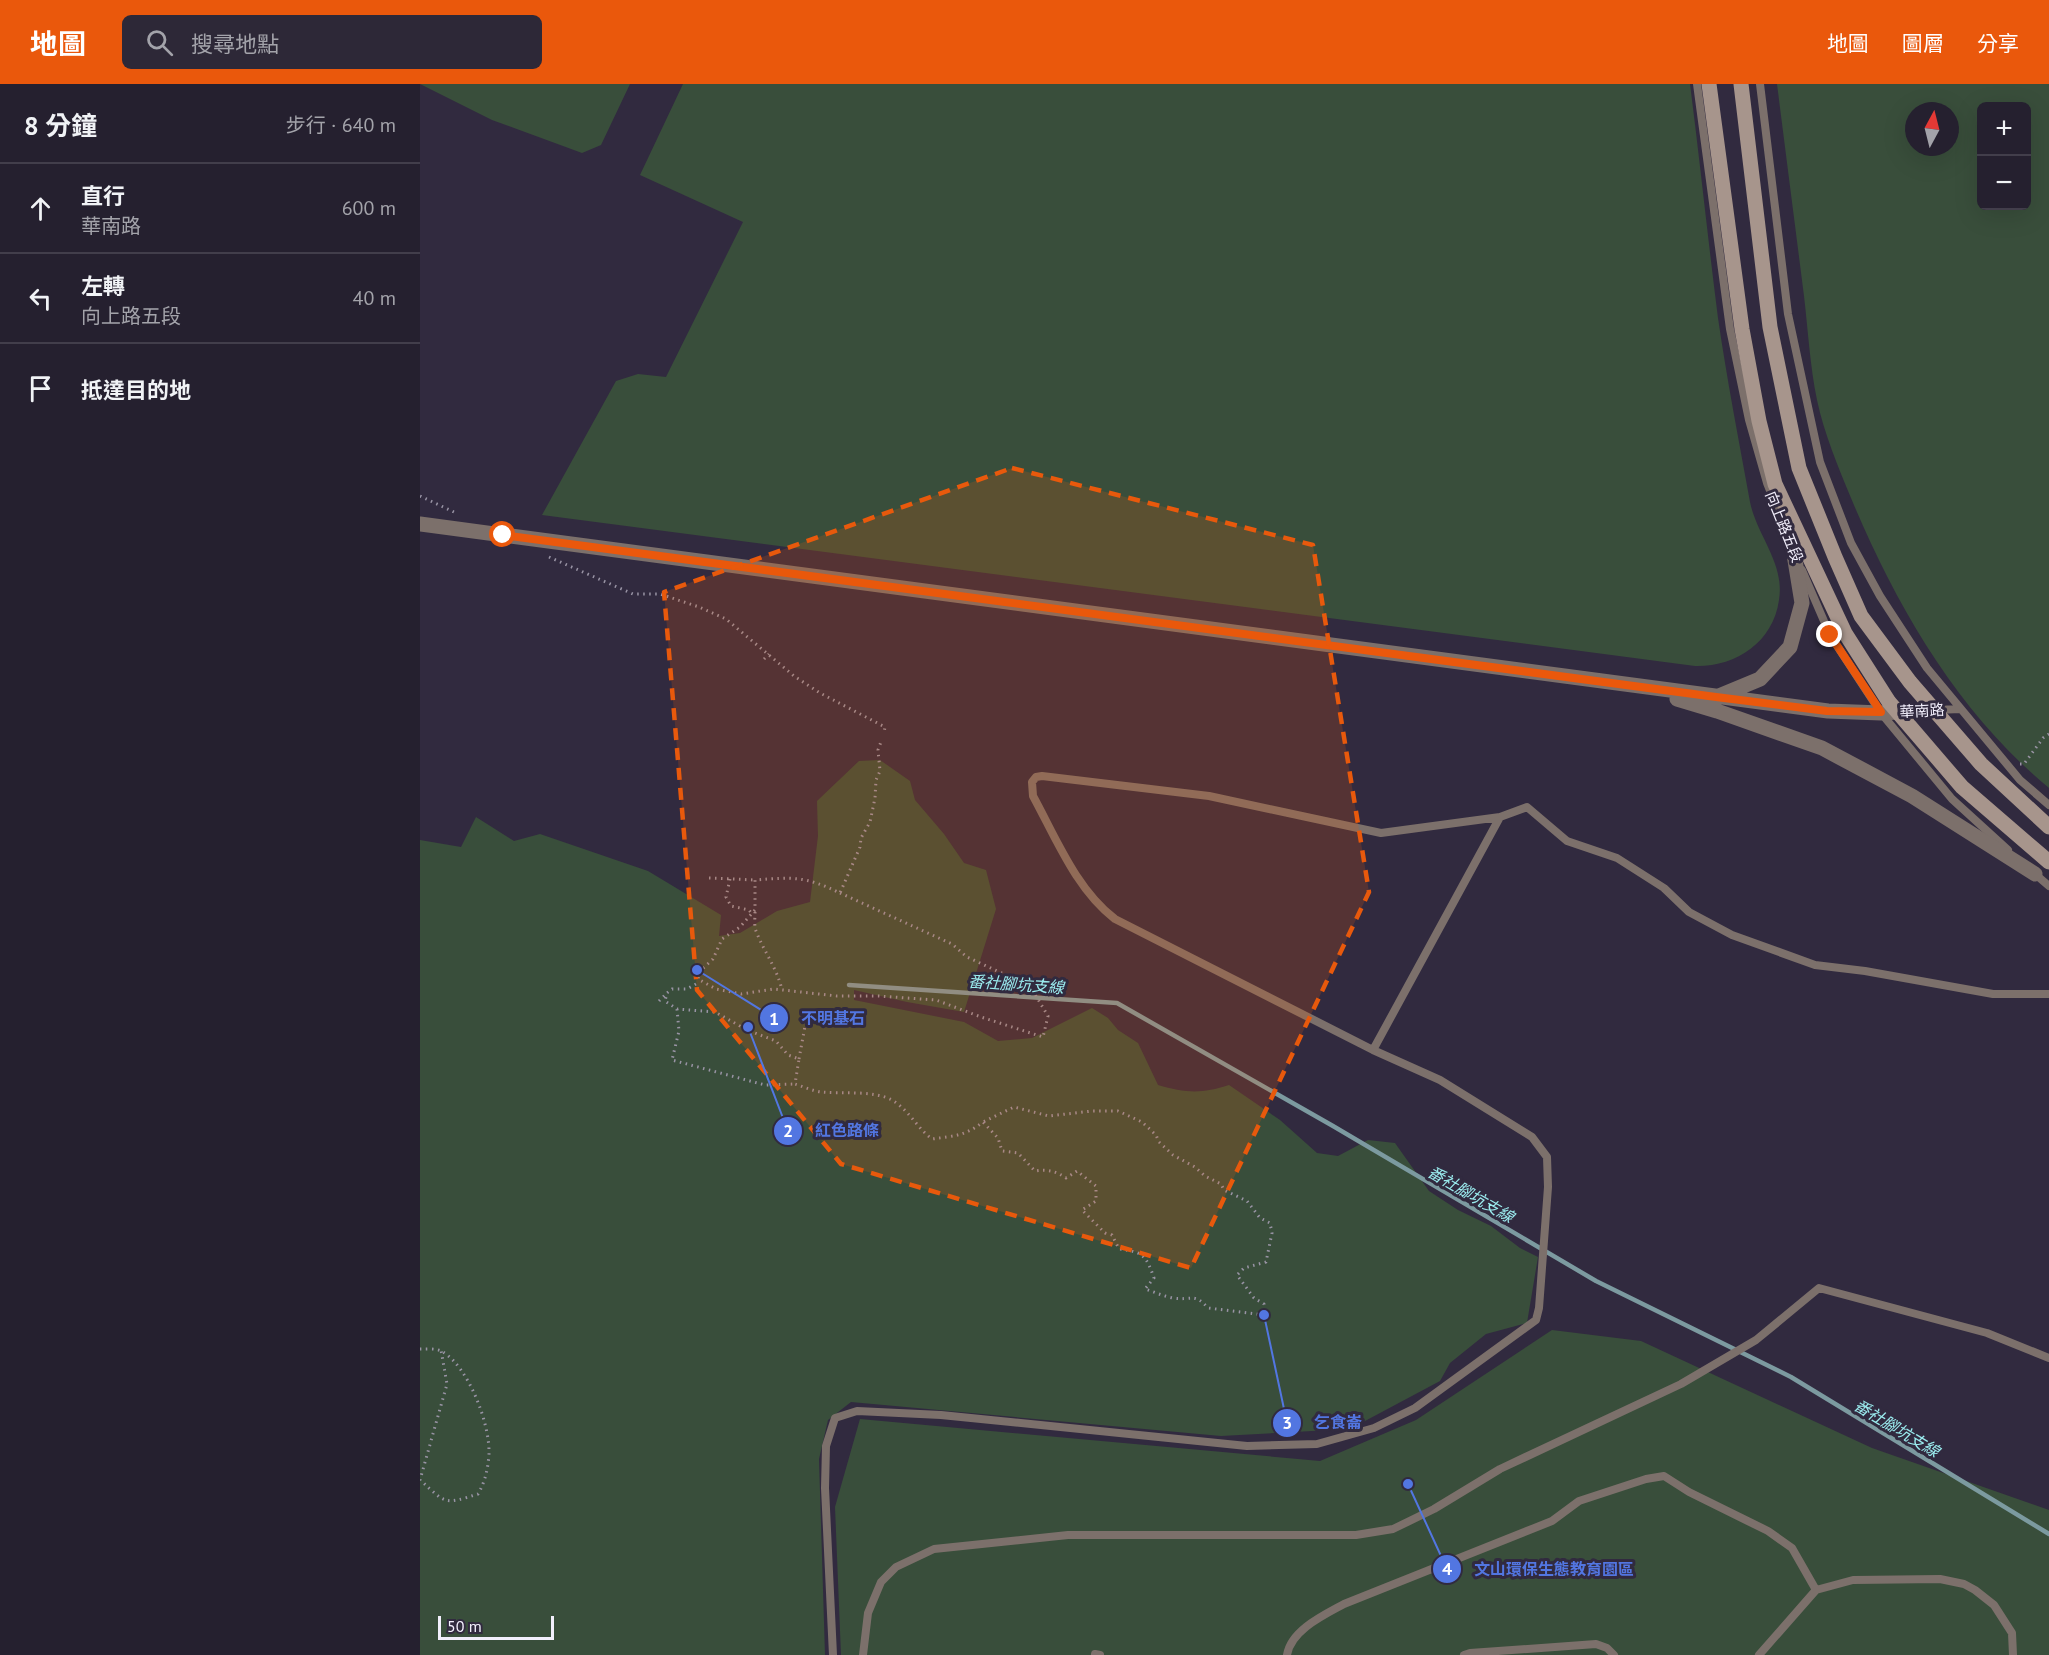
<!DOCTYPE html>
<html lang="zh-TW">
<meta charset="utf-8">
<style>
:root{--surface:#25202f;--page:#2d2837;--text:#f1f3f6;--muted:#a3a3aa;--line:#423e4b;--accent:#ea580c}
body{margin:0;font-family:"PT Sans","Noto Sans TC",sans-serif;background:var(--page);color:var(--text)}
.controls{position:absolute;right:18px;top:18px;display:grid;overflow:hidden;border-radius:9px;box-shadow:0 6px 24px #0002}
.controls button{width:54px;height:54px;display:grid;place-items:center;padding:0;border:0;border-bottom:2px solid var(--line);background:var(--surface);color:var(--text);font:30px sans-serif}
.compass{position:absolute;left:1485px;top:18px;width:54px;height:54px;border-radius:50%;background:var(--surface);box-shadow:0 6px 24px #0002;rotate:7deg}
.scale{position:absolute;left:18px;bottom:15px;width:116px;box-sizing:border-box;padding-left:6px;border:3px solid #f2effc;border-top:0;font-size:16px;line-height:21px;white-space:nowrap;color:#f2effc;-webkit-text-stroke:4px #312a3f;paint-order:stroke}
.stop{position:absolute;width:18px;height:18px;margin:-14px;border:4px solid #ea580c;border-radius:50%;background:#fff}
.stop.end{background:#ea580c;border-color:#fff;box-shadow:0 2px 6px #0008}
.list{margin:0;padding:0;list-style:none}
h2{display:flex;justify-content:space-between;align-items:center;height:78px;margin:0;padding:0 24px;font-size:26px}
h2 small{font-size:20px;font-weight:400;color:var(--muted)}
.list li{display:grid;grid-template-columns:39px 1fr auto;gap:18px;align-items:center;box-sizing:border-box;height:90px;padding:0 24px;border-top:2px solid var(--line)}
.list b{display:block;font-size:22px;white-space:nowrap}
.list p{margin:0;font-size:20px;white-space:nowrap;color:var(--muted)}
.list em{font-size:20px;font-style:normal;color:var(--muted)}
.icon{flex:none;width:33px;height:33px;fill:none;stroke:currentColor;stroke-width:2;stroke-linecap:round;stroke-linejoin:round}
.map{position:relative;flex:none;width:1629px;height:1571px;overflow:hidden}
header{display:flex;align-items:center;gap:36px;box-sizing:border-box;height:84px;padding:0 30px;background:var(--accent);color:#fff}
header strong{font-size:28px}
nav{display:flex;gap:33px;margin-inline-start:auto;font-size:21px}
.search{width:420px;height:54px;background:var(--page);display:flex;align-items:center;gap:15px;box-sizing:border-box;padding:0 21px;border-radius:9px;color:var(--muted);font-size:22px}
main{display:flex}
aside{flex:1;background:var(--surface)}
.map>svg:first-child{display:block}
.green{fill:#394e3b;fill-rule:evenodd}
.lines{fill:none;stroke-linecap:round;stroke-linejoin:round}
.stream{stroke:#7c9aa0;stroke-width:4.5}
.path{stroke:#9994a5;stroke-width:3;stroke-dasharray:1.5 4.5;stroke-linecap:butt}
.service{stroke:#7c706b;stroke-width:8}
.tertiary{stroke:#7c706b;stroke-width:15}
.secondary{stroke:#a7958c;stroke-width:15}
.route{stroke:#ea580c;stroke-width:8}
.marked{fill:#e8590c;fill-opacity:0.2;stroke:#e8590c;stroke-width:4.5;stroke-dasharray:12 8;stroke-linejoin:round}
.labels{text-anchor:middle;stroke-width:6;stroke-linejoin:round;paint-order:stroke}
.street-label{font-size:15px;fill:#f2effc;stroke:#312a3f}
.water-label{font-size:16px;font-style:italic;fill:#9becef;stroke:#312a3f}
.leader{fill:none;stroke:#5276e1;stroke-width:2}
.callout-dot{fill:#5276e1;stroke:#312a3f;stroke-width:2}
.mark-label{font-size:18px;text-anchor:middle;font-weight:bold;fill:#fff}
.callout-label{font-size:16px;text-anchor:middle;font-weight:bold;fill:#5276e1;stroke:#312a3f;stroke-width:6;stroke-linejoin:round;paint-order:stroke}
</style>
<header>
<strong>地圖</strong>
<div class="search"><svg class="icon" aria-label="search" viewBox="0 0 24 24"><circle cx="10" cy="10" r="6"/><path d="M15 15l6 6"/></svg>搜尋地點</div>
<nav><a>地圖</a><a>圖層</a><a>分享</a></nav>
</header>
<main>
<aside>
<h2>8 分鐘<small>步行 · 640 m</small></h2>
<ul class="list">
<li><svg class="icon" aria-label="ahead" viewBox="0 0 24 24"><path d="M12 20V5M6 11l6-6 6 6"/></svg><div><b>直行</b><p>華南路</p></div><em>600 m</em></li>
<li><svg class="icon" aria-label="left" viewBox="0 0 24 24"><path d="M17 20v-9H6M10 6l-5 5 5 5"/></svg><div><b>左轉</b><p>向上路五段</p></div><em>40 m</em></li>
<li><svg class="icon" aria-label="arrive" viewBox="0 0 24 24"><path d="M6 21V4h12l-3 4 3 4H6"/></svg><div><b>抵達目的地</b></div></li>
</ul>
</aside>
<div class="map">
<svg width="1629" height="1571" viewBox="0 0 1629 1571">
<rect width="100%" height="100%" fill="#312a3f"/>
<path class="green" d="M0 0H210L181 61 162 69 72 36Z
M263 0H1270C1280 78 1288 156 1298 234 1307 296 1319 357 1330 418 1337 452 1365 479 1359 516 1353 559 1315 583 1275 582L122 431 196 297 218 290 246 293 323 138 220 91Z
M1357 0H1629V704C1538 629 1476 522 1431 414 1418 383 1404 349 1397 316 1390 282 1388 246 1384 212 1375 141 1366 71 1357 0ZM1562 22H1606V122H1562ZM1494 27H1530V63H1494Z
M460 676 490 697 495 716 524 750 544 779 566 786 576 825 544 928 487 918 434 906V916L544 938 578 957 612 954 672 924 688 934 698 946 718 959 738 1001C765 1009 782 1010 809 1001L860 1036 897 1069 918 1072 948 1056 975 1059 1009 1107 1038 1126 1071 1142 1100 1164 1118 1173 1107 1239 1066 1250 1030 1279 1020 1297 930 1345 801 1352 431 1318 408 1336 399 1375 405 1571H0V756L41 763 56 733 94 757 120 750 228 787 301 831 299 852 320 849 357 827 390 818 398 752 397 717 439 677Z
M1132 1246 1221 1257 1452 1364 1629 1426V1571H421L415 1423 440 1335 900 1377 996 1336Z"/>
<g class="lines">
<path class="stream" d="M429 901 697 919 913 1042 1176 1197 1371 1293 1629 1450"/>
<path class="path" d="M0 412 36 429
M129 473 213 510H240L279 523 306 535 374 592 400 609 465 643 464 649
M344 575 349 570
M1600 680H1604L1623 654 1629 650
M289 794 335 796
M310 795 306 813 311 822 329 826 332 830
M420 809 532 860 547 873 588 892 613 907 628 932 623 953 561 933 516 916 458 912H417L354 905 321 910 296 905 278 895 279 888 293 875 302 855 320 843 335 826V796C373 793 385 792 420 809L440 763 441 754 450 738 455 714 456 696 460 687 458 666 462 655
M335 828C335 834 334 842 336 847 344 868 357 884 362 906
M276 900 267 905H252L247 909 245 917 257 925 295 928 327 946 356 957 368 971 379 975 375 1000C384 1003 393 1007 402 1008 423 1010 453 1006 472 1016 489 1026 497 1044 512 1055 534 1052 545 1052 563 1038L578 1054 582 1067 598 1069 615 1087C627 1085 636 1087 646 1094L657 1087 676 1102V1117L662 1126 685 1149 692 1151 699 1165C723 1168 726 1171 734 1194L725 1205C734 1208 743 1212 753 1214 771 1217 774 1208 788 1224L844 1231V1220L834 1214 817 1191 824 1184 846 1178 852 1149 850 1139 840 1134 827 1117 804 1106 801 1100 785 1092 775 1083 753 1071 739 1058 736 1051 722 1038 698 1027H672L629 1032 594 1023 563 1038
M239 917 246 910
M257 925 259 947 252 976 345 1001 375 1000
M379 975 387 931
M0 1265C7 1265 17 1264 23 1268 49 1284 70 1340 69 1370 68 1385 65 1398 58 1410 23 1421 27 1420 0 1396L27 1300 21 1266"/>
<path class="service" d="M1277 0 1310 245 1329 336 1347 399 1374 467
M1340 0 1368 230 1400 378 1431 459 1460 512 1507 584 1600 696 1629 721
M1382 486 1410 551 1461 629 1532 715 1588 766
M1516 626 1540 625
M1615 790 1629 802
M953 966 695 835C656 805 636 754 613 712L612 698 616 693 622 692 789 712 961 749 1080 733
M675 1570 680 1571
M413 1571 405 1404 406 1362 415 1334 437 1327 521 1331 827 1362 897 1360 954 1344 995 1324 1116 1236 1119 1224 1128 1103 1127 1073 1112 1053 1020 996 953 966 1080 733 1107 723 1147 757 1197 774 1244 804 1269 828 1312 851 1395 881 1445 887 1573 910H1629
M443 1571 448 1529 461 1498 476 1483 514 1465 648 1451H936L973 1445 1014 1425 1080 1385 1261 1300 1336 1256 1399 1204 1567 1249 1629 1274
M867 1571C871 1546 904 1531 924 1520L1132 1437 1159 1417 1226 1395 1244 1392 1269 1408 1348 1447 1372 1464 1396 1506
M1044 1571 1050 1569 1176 1560 1187 1564 1194 1571
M1339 1571 1396 1506 1433 1496 1520 1495 1544 1500 1555 1506 1574 1521 1592 1549 1593 1571"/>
<path class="tertiary" d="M0 440 1408 627 1461 629 1514 626
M1299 612 1340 595 1370 563 1382 519 1373 464
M1257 615 1297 627 1402 664 1492 712 1615 790"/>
<path class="secondary" d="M1289 0 1322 245 1339 337 1355 400 1425 549 1469 618 1542 703 1629 778
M1321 0 1350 243 1379 384 1415 473 1441 532 1490 598 1561 680 1629 743"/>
</g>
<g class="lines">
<path class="route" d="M83 451 1296 613 1407 627 1461 628 1410 551"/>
</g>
<path class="marked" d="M592 384 893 461 949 808 771 1184 421 1080 277 906 244 508Z"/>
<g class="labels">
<g class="street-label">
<text transform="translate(1364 443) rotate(68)" y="5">向上路五段</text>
<text transform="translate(1502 627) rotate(-3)" y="5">華南路</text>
</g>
<g class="water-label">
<text transform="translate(596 900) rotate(4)" y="6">番社腳坑支線</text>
<text transform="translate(1051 1110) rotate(30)" y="6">番社腳坑支線</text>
<text transform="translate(1477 1344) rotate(31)" y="6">番社腳坑支線</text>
</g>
</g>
<path class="leader" d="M277 886L354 934M328 943L368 1047M844 1231L867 1339M988 1400L1027 1485"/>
<g class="callout-dot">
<circle cx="277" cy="886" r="6"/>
<circle cx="328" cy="943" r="6"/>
<circle cx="844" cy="1231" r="6"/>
<circle cx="988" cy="1400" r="6"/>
<circle cx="354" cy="934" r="15"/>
<circle cx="368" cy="1047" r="15"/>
<circle cx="867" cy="1339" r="15"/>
<circle cx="1027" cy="1485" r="15"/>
</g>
<g class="mark-label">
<text x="354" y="941">1</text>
<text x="368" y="1053">2</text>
<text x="867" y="1345">3</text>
<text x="1027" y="1491">4</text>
</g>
<g class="callout-label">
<text x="413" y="940">不明基石</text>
<text x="427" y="1052">紅色路條</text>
<text x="918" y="1344">乞食崙</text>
<text x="1134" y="1491">文山環保生態教育園區</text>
</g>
</svg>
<div class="controls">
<button>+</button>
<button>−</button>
</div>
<svg class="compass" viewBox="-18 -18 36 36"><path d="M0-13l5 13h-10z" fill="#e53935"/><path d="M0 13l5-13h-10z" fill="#a3a3aa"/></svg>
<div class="scale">50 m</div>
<div class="stop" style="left:83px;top:451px"></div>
<div class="stop end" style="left:1410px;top:551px"></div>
</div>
</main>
